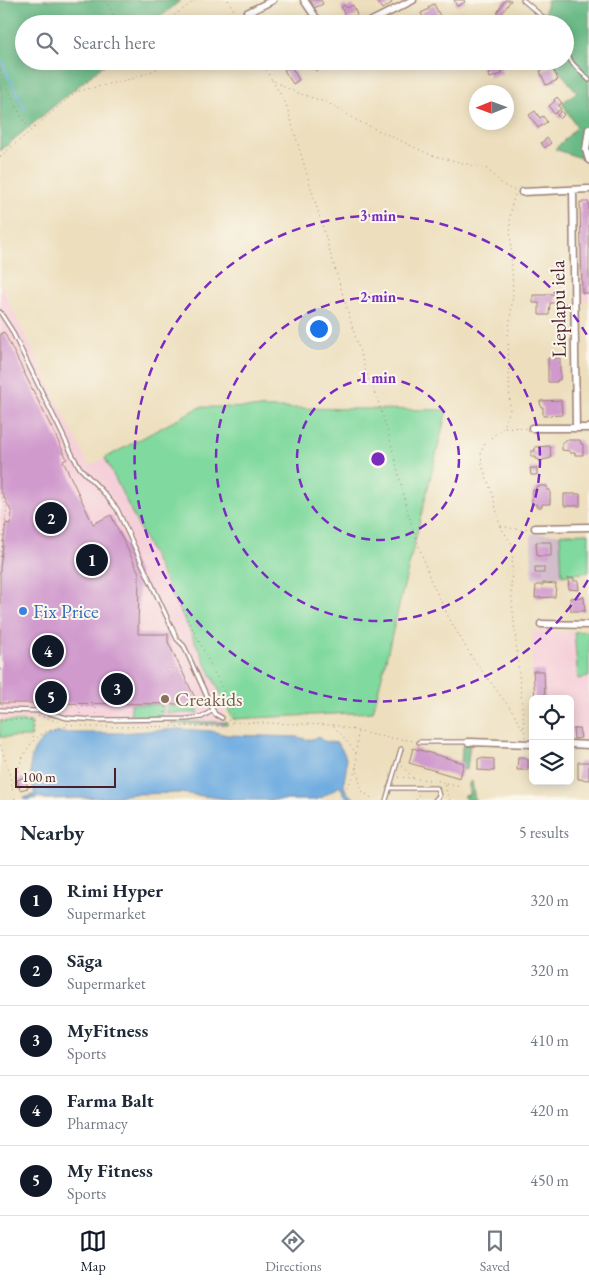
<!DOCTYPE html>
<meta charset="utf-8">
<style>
:root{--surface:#fff;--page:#f6f6f7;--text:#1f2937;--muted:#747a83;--line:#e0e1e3;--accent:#111827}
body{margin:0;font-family:"EB Garamond",serif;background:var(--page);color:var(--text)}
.controls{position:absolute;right:15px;bottom:15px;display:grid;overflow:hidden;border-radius:8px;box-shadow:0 2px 12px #0003}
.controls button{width:45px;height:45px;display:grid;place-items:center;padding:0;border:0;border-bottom:1px solid var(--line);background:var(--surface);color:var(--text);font:25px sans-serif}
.compass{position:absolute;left:469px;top:85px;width:45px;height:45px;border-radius:50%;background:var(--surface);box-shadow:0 2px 12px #0003;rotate:269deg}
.scale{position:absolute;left:15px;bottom:12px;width:101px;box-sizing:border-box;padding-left:5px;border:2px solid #4a1f2b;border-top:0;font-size:14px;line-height:18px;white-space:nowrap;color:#4a1f2b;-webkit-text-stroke:4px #fbf7ec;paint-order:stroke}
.you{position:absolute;left:318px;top:328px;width:18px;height:18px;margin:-12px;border:4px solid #fff;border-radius:50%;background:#1a73e8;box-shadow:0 0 0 8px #1a73e833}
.badge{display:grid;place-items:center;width:32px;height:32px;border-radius:50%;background:var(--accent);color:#fff;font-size:16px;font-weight:700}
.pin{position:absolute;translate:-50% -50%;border:2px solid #fff;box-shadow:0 1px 5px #0006}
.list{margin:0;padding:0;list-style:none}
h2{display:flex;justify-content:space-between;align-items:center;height:65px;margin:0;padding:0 20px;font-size:21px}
h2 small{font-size:16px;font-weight:400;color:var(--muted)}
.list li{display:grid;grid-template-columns:32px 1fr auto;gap:15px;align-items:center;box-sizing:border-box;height:70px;padding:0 20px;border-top:1px solid var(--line)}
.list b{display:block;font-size:19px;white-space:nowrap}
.list p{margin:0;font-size:16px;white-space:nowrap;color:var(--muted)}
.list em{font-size:16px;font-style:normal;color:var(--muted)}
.icon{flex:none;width:28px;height:28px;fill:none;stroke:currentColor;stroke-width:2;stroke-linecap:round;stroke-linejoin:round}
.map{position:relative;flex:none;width:589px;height:800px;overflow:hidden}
.search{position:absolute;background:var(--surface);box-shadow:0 2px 12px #0003;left:15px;right:15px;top:15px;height:55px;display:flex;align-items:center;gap:12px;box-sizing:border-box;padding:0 18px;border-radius:28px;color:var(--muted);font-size:19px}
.sheet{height:415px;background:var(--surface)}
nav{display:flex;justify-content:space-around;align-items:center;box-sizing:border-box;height:70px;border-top:1px solid var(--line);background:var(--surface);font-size:14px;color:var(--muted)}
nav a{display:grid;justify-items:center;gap:2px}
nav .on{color:var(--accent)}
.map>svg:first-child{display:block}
.built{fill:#f5cfd9}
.industrial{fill:#d1bdcb}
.green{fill:#80d99e;stroke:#657c64}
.forest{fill:#68b985;stroke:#596c58}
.water{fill:#6eace0;stroke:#5c6686}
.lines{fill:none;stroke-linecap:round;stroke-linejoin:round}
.stream{stroke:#6eace0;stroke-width:2}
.building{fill:#d09acd}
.service-casing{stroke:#9c7f74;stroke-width:5.5}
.minor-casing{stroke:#9c7f74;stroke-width:9}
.path{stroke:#9c7f74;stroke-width:1;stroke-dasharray:1 4;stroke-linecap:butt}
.service{stroke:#fff;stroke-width:3}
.minor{stroke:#fff;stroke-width:6}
.ring{fill:none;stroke:#7b2cbf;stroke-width:2.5;stroke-dasharray:9 6}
.shop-dot{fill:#3f7fe0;stroke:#fbf7ec;stroke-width:2}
.education-dot{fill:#8d6e63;stroke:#fbf7ec;stroke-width:2}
.labels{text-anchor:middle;stroke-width:4;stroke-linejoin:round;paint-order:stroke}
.street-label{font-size:20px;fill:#4a1f2b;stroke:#fbf7ec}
.shop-label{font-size:20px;fill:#366cbe;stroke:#fbf7ec;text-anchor:start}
.education-label{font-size:20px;fill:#785e54;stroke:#fbf7ec;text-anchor:start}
.centre{fill:#7b2cbf;stroke:#fbf7ec;stroke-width:2.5}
.ring-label{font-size:15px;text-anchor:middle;font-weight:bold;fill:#7b2cbf;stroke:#fbf7ec;stroke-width:4;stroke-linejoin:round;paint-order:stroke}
</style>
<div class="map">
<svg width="589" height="800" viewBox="0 0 589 800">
<rect width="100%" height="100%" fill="#fbf7ec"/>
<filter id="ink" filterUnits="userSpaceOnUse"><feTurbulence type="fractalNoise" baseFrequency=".02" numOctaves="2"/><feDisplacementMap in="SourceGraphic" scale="10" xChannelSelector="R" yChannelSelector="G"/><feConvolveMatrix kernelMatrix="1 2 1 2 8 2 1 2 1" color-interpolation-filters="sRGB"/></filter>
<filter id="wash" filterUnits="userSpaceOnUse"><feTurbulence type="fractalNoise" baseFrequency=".0096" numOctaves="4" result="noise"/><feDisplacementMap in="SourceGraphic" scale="20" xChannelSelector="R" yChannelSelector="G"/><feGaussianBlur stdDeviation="1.12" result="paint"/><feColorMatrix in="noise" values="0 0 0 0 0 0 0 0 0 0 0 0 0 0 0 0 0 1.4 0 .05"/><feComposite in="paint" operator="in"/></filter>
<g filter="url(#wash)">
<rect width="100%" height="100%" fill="#eddfbe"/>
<path class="built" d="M579 197H589V301H583Z
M0 283 89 466 105 458 224 701 225 727 156 722 0 719Z
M532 631 574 632 578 678 589 677V740L570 739V699H533L532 736Z"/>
<path class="industrial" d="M531 534H560L562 576 532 578Z"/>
<path class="green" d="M200 407 447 410 373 712 233 719 105 458Z
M589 533V572L562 576 560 534Z
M589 631V677L578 679 574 632Z
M31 703H54V708L53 710 32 707Z
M131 704 163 705V713L158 718H131Z
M167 706H198V713H167Z
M0 721 31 722V737H0Z
M171 722H227V724H171Z"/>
<path class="forest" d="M0 0H181L152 24H24V61H108L0 151Z
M547 0H589V163L580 158 555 149 577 127 562 103 577 92 551 61H565V24H543Z
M467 744H470L467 769 463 770 461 765 462 747Z
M472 781 475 800H466L463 796 469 795V783Z"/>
<path class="water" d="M178 729 211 731 227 735 297 737 309 740 318 737 323 741 337 743C341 748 346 754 346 761 348 779 335 787 357 800H349L344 794 340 786 321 798 313 800H236L179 793 131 794 114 797 46 799 40 797 25 800 24 798 35 794C27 770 27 742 56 733H120Z"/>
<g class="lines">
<path class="stream" d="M0 58 25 109"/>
</g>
<g id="blocks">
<path class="building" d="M310 0H321L323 4 314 8Z
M376 0H390L392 3 382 9Z
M454 0H464L465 2 457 6Z
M505 0H511L501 15 497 13Z
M434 4 440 16 426 24 421 13 429 9 428 7Z
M345 5 347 8 353 5 357 15 347 20 341 7Z
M311 61H323L325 66 316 71Z
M499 61 502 74 490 78 487 69 482 70 481 65Z
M291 66 299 80 293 84 284 70Z
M552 66 558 80 546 85 540 71Z
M557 97 562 103 558 106 561 109 554 114 549 106 555 101 554 100Z
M535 111 540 118 543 116 547 122 538 128 529 115Z
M561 111 564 115 560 119 557 115Z
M547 138 551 143 545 148 541 143Z
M580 202H589V293H582Z
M546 294H556V303H550L549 315H539V303H533V295H546Z
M4 332 67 459 63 461 93 524 111 515 139 573 138 634H168V642L198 704 0 703V568L6 523 10 524 12 513 0 489V334Z
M548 358H560V380H557V382H548Z
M561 400 562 415 543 416V407H541L540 401Z
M565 440H580L581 444H583V455H575V453H570V451L562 450V442H565Z
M550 446 551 458 539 461V459H536V457H531V451H535V447Z
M530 468H537V475H531Z
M536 486H547V490H550V504H542V507H536V504H532V493H533V490H536Z
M564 494H580V506H564Z
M536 542H551V556H537Z
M535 567H544V573H535Z
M568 578H574V581H578L579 590 569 589Z
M543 583 556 584 555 597 535 598 536 585H543Z
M584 597 585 611H571L570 598Z
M533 671H544L545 699H535Z
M579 728 581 738 574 739 573 729Z
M413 748 464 763 460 778 409 763Z
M518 757H525V759H528V770H517Z
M480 758 494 759V771L478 770V759Z
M578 762H589V780L578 779Z
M25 777 28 788 20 790 17 780Z"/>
</g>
</g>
<g filter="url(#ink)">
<use href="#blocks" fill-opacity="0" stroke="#9c7f74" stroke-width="1"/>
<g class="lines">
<g class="service-casing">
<path id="service" d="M523 0 551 24
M565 52 573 64 589 80
M0 312 11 329 74 458 80 468 103 492 117 509 177 639 184 646 213 710 202 717 187 719 96 720 67 718 42 711 0 710
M213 710 215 714 222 718
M419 742H468
M389 788H437L439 796 435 800
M386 800 401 749"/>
</g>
<g class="minor-casing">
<path id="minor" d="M304 0 320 24
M247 13 273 0
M366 24 413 0
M589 129 586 150 589 160
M573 190 576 428
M522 192 589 189
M532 428H589
M535 528 589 527
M541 624 589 625
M468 742 533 744
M570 744 589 745"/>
</g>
<path class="path" d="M106 0 117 24
M228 0 239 19 242 16
M162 24 196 0
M235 24 238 20
M261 61 272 80 295 92 328 103 356 120 431 155 487 169 503 185 515 191
M0 70 21 117 30 130
M272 80 286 104 365 369 379 404 391 443 408 513 430 579 450 620 473 659 513 712 523 730
M79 91 135 78 176 61
M0 157 112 61
M515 195 512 204 510 220 513 295 508 336 510 409 504 427 486 442 481 452 482 465 493 496 500 526 513 546 511 590 525 737
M505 427 526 428
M0 493 7 507 0 560
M0 519 11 521
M501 526 521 530 529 528
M80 703V714
M57 706H96
M56 709 58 703
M165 713V703
M96 714V703
M38 716 61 722
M0 720H34L33 741
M228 720 233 722 334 725 378 736 414 741
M67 724 90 727 227 726 233 722 232 708 177 597
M334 726C339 733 353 747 356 754 360 771 347 788 337 800
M0 745 8 768 15 800
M356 753 358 732
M402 766 413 778
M356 767 362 791 374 800
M398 777 440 781 446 784V791L450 800
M447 784 461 787
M12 786C18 768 25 744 42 734 50 729 61 729 69 725
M29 787H34
M416 800 419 794"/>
<use href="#service" class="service"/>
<use href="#minor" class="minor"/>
</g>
</g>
<g class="ring">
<circle cx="378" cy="459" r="81"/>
<circle cx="378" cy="459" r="162"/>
<path d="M588 580A243 243 0 1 1 588 337"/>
</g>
<circle class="shop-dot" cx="23" cy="611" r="5"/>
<circle class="education-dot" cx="165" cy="699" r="5"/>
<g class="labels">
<g class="street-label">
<text transform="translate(558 309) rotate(-91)" y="7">Lieplapu iela</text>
</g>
<g class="shop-label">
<text x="33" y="618">Fix Price</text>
</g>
<g class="education-label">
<text x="175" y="706">Creakids</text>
</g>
</g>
<circle cx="378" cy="459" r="8" class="centre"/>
<g class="ring-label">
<text x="378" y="221">3 min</text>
<text x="378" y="302">2 min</text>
<text x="378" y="383">1 min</text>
</g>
</svg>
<div class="controls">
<button><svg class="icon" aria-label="locate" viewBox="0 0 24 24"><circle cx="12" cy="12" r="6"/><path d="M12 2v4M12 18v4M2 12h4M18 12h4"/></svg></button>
<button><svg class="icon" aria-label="layers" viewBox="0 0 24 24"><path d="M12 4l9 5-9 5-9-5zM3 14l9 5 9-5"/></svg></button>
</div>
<svg class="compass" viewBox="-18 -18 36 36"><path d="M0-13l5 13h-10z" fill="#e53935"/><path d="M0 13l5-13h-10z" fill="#747a83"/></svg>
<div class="scale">100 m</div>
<div class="you"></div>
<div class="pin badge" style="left:92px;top:560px">1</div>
<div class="pin badge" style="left:51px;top:518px">2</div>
<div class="pin badge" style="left:117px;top:689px">3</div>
<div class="pin badge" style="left:48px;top:651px">4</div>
<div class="pin badge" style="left:51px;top:697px">5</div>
<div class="search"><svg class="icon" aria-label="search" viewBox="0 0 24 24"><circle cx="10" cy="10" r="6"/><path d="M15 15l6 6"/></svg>Search here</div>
</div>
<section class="sheet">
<h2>Nearby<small>5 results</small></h2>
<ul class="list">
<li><span class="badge">1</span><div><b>Rimi Hyper</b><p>Supermarket</p></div><em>320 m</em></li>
<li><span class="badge">2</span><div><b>Sāga</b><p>Supermarket</p></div><em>320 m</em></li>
<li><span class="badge">3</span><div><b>MyFitness</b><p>Sports</p></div><em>410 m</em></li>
<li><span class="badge">4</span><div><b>Farma Balt</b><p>Pharmacy</p></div><em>420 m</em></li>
<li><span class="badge">5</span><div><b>My Fitness</b><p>Sports</p></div><em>450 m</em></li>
</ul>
</section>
<nav>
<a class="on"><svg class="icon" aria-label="map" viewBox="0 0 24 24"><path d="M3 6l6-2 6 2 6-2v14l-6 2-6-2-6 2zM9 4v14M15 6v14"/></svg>Map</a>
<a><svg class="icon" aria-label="directions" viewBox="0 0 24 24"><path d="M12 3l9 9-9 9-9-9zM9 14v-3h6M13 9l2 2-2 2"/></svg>Directions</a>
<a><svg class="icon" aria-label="saved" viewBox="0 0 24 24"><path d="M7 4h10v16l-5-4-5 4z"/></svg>Saved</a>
</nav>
